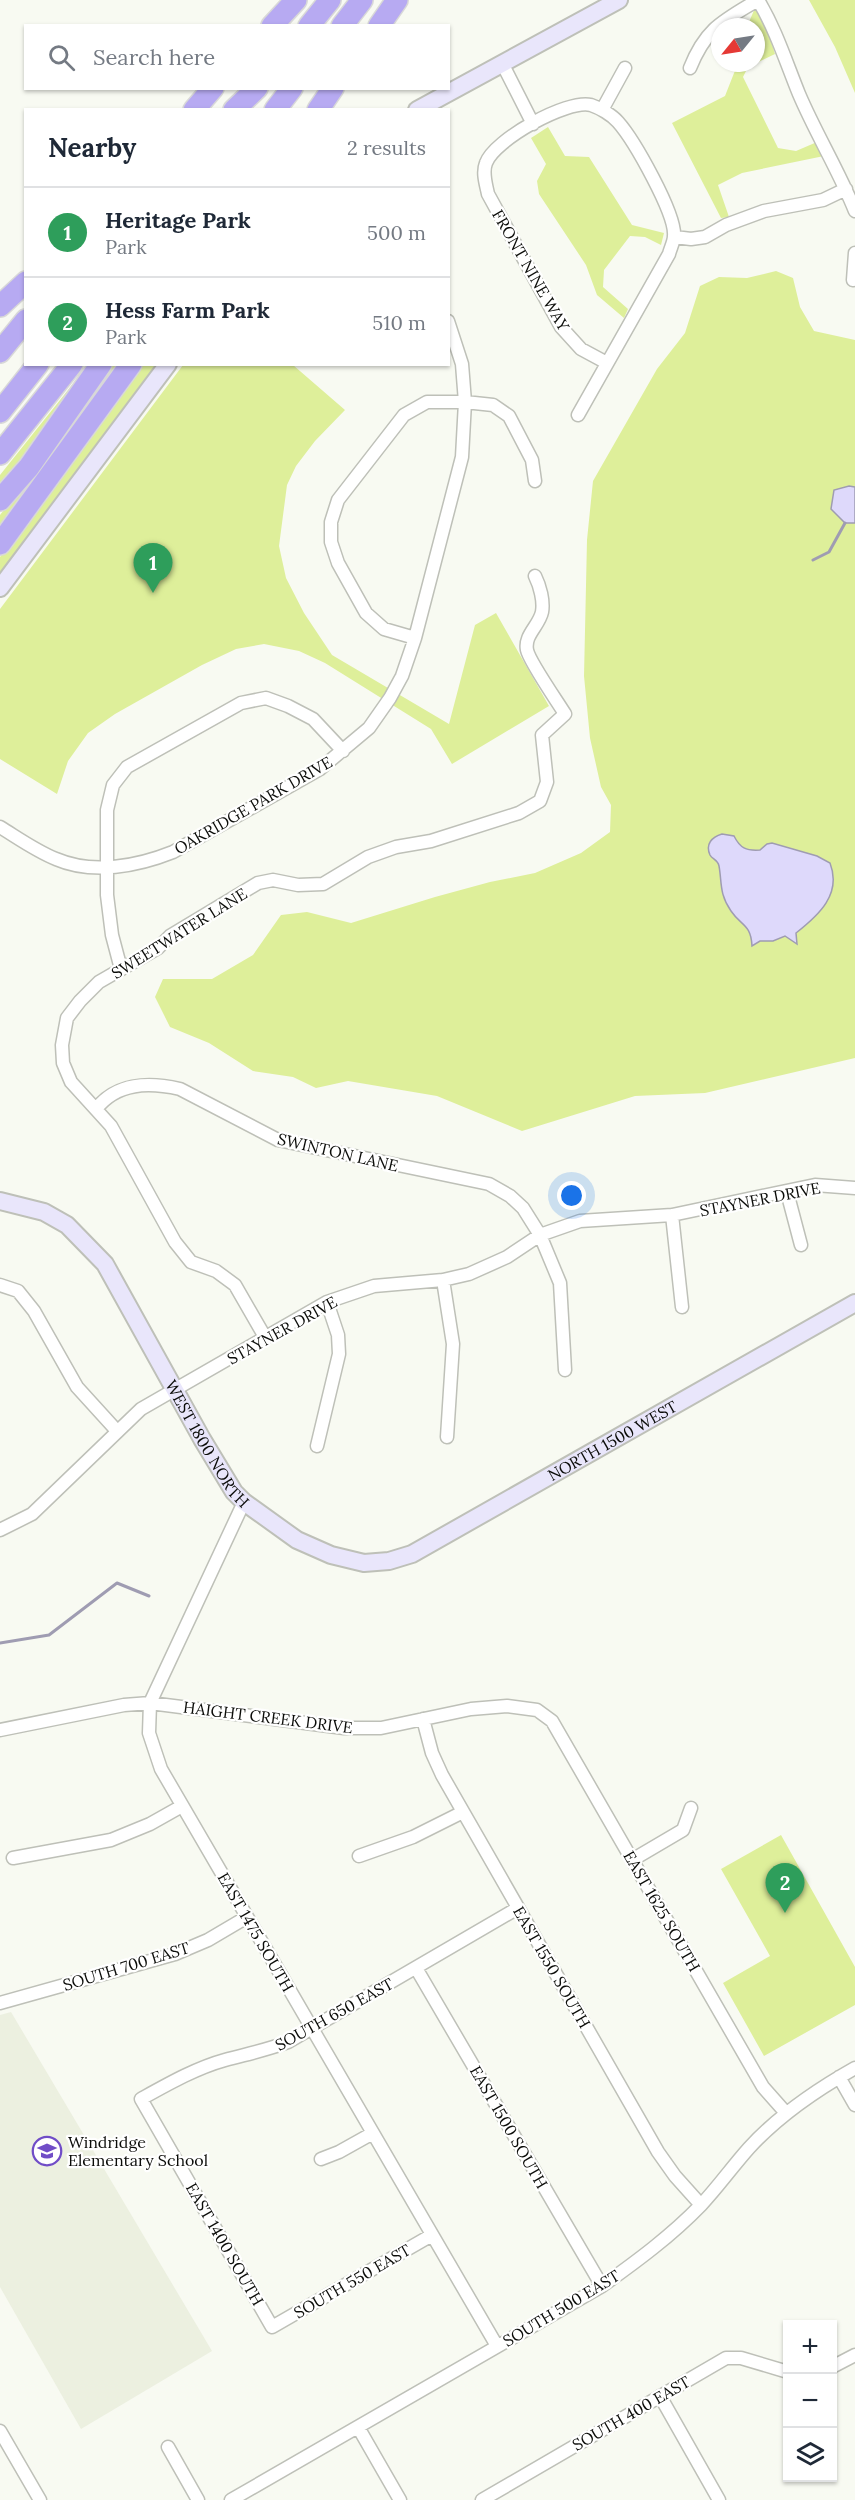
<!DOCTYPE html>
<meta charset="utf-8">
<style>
:root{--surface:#fff;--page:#f6f6f7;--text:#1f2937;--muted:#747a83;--line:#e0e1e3;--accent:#704dc7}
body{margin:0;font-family:Lora,serif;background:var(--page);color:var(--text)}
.controls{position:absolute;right:18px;bottom:18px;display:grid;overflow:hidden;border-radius:0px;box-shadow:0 2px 4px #0004}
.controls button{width:54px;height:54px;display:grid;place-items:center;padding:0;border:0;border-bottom:2px solid var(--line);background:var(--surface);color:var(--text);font:30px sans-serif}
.compass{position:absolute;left:711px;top:18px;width:54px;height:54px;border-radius:50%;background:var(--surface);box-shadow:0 2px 4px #0004;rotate:240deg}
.you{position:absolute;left:572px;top:1196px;width:21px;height:21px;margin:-15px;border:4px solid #fff;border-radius:50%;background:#1a73e8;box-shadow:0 0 0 9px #1a73e833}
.badge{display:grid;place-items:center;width:39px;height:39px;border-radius:50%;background:var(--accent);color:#fff;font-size:20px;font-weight:700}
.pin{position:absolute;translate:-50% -50px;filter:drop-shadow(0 2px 3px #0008)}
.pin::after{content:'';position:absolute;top:32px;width:21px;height:18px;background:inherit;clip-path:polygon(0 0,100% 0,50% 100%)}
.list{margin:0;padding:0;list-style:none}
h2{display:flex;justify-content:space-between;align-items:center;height:78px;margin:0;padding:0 24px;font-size:26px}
h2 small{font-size:20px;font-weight:400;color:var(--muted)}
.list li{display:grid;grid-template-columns:39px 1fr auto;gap:18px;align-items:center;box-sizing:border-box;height:90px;padding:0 24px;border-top:2px solid var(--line)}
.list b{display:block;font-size:22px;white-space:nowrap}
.list p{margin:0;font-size:20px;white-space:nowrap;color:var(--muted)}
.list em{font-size:20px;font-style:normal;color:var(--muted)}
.icon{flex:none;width:33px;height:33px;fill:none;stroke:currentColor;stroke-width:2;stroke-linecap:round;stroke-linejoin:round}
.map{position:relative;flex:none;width:855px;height:2500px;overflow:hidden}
.search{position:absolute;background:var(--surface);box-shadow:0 2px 4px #0004;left:24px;top:24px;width:426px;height:66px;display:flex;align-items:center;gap:15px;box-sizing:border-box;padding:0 21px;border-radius:0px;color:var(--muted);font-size:22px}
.panel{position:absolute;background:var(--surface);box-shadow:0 2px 4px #0004;left:24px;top:108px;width:426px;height:258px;border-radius:0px}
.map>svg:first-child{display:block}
.built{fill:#ecf0e0}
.green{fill:#deef9a}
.water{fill:#ded9fb;stroke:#9f9cb2;stroke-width:1.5}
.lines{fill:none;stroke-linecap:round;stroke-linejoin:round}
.stream{stroke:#9f9cb2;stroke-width:3}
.street-casing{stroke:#bec0b8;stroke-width:15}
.secondary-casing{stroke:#bec0b8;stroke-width:20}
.highway-casing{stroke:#d8d8d8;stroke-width:24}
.street{stroke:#fff;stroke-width:12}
.secondary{stroke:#e9e6fb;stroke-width:16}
.highway{stroke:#b7aaf2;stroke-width:21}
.labels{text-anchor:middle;stroke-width:4.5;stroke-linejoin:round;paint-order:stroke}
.street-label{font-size:16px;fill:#0b0c09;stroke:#fff}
.poi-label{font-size:16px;fill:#0b0c09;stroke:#fff;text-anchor:start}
</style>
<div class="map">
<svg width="855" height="2500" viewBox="0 0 855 2500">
<rect width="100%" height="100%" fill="#f8faf2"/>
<path class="built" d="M11 2012 212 2351 81 2429 0 2287V2015Z"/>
<path class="green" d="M809 0H855V93L835 47Z
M755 8 765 22 775 54 748 67 743 77 778 148 796 151 817 142 824 156 742 173 718 185 729 217 721 218 672 123 725 96 738 63H756V27H751L749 22Z
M548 127 565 156 589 157 632 225 664 233 661 245 645 237 630 236 604 270 603 287 628 309 624 318 597 295 586 265 539 194 537 181 546 164 531 138Z
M776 271 793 278 800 307 814 331 855 340V1058L705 1093 635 1096 522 1131 437 1096 348 1081 316 1088 293 1077 253 1071 209 1043 170 1027 155 997 163 979H212L253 955 281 915 307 912 351 923 435 897 490 882 535 873 581 853 610 832 611 805 601 787 590 738 584 676 587 540 593 481 657 369 685 333 700 286 719 277 747 278Z
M88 365 0 495V475Z
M113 365H124L0 533V515L44 460Z
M142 365H156L0 573V557Z
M183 365H293L345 410 315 441 296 466 287 485 279 546 286 578 304 613 332 655 449 724 475 625 496 613 549 706 452 764 431 729 325 663 299 651 264 644 236 649 202 665 115 714 88 733 68 761 57 794 0 759V609Z
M781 1835 855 1967V2005L764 2056 723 1983 770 1956 721 1869Z"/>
<path class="water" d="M849 486 855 487V523H845L831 509 834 490Z
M722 834 734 836C740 848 746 851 760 850L767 844 772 843 817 856 830 863C842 894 819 915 796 933L797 944 785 936 773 941H760L752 946C751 924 741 926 731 911 719 894 722 882 719 866 718 860 712 859 710 855 705 844 712 837 722 834Z"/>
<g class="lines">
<path class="stream" d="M813 560 829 552 845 523
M0 1643 49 1635 117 1583 149 1596"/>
<g class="street-casing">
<path id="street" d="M758 0C776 30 786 62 799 94 816 134 839 171 855 211
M502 63 533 124
M690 68C706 28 723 21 758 0
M602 110 625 68
M675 237 691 239 705 237 726 225 764 211 823 200 846 189
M853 280 855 253
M578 415 669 254C670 249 674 242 674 236 676 214 634 140 618 122 612 115 600 108 591 105 567 99 494 140 486 163 482 173 486 184 488 194L561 327 581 349 607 363
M415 638 384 629 366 613 338 563 331 542V522L338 500 404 415 427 402H465L493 405 509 416 532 460 535 481
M0 827C18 838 36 851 56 859 93 875 138 866 173 852L320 769 369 728 390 698 402 676 415 638 462 457 465 402 462 364 448 321
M121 969 112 935 107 895V810L113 785 127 767 241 703 266 698 288 706 313 719 343 751
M96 1109C117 1082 149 1082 180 1089L278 1140 489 1184 510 1196 523 1208 540 1235 560 1283 565 1370
M787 1192 801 1245
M672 1215 682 1307
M443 1280 453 1344 447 1437
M0 1285 18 1291 34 1311 77 1387 117 1431
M265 1337 235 1285 216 1271 191 1262 175 1242 111 1126 71 1082 63 1063 62 1045 67 1018 80 1001 99 982 158 948 170 936 258 883 273 880 298 885 323 884 368 857 396 847 431 841 519 813 540 801 547 782 542 735 565 714C557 701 529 661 527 650 524 635 539 626 542 612 544 601 540 586 535 576
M317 1446 339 1354 338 1335 327 1302
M244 1502 150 1703 149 1733 161 1769 497 2346
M0 1530 32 1514 141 1409 327 1302 374 1286 443 1280 469 1274 507 1257 540 1235 580 1221 672 1215 815 1185 855 1188
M423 1719 432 1753 442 1775 658 2152 675 2176 701 2205
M0 1730 124 1705 150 1703 344 1728H381L471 1709 507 1706 537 1710 552 1721 763 2087 786 2113
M359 1856 413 1837 463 1812
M13 1858 111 1840 150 1824 182 1806
M632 1860 683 1830 691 1808
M416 1968 602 2286
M0 2003 175 1954 208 1940 247 1917
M839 2077 855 2105
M321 2159 339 2152 373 2133
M432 2235 272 2327 141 2099C168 2084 196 2068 225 2060 247 2054 267 2050 288 2042L518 1908
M832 2367 855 2355
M660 2396 719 2500
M358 2427 400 2500
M0 2431 40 2500
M168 2447 198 2500
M231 2500 602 2286C637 2261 671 2236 701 2205 718 2187 732 2167 749 2148 779 2115 816 2090 855 2068
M482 2500 726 2358H741L788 2372"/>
</g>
<g class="secondary-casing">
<g id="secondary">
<path d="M417 110 619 0"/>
<path d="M0 588 168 364"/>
<path id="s1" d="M0 1201 44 1212 67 1225 105 1264 202 1439 234 1492 244 1502 297 1540 331 1555 364 1563 389 1561 412 1554 855 1303"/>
</g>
</g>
<g class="highway-casing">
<path id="highway" d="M272 26 296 0
M309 26 330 0
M342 26 362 0
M379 26 397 0
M194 110 213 88
M234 110 257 88
M275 110 292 88
M318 110 333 88
M0 306 26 282
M0 352 26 320
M0 412 38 364
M0 454 72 364
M0 500 29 467 101 364
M0 544 131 364"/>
</g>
<use href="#street" class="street"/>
<use href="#secondary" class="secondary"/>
<use href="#highway" class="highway"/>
</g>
<defs>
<g id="school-ring" transform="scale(1.5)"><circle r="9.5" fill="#fff" stroke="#704dc7" stroke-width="1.5"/><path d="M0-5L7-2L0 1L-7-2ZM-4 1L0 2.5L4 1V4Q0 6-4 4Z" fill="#704dc7"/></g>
</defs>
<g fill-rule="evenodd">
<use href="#school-ring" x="47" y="2151"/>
</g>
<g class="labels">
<g class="street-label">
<text transform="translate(531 270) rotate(60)" y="6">FRONT NINE WAY</text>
<text transform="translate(253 805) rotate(-30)" y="6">OAKRIDGE PARK DRIVE</text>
<text transform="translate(179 933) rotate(-32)" y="6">SWEETWATER LANE</text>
<text transform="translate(338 1152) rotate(13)" y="6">SWINTON LANE</text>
<text transform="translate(760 1199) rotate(-11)" y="6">STAYNER DRIVE</text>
<text transform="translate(282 1330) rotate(-29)" y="6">STAYNER DRIVE</text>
<text dy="6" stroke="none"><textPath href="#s1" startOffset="333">WEST 1800 NORTH</textPath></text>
<text dy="6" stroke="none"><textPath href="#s1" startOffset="818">NORTH 1500 WEST</textPath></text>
<text transform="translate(268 1717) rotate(7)" y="6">HAIGHT CREEK DRIVE</text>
<text transform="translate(662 1911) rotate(60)" y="6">EAST 1625 SOUTH</text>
<text transform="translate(256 1932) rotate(60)" y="6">EAST 1475 SOUTH</text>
<text transform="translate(126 1966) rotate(-17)" y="6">SOUTH 700 EAST</text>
<text transform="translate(552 1967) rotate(60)" y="6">EAST 1550 SOUTH</text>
<text transform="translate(334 2014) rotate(-29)" y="6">SOUTH 650 EAST</text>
<text transform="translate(509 2127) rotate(60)" y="6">EAST 1500 SOUTH</text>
<text transform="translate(225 2244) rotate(60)" y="6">EAST 1400 SOUTH</text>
<text transform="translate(352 2281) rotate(-30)" y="6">SOUTH 550 EAST</text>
<text transform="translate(561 2308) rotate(-31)" y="6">SOUTH 500 EAST</text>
<text transform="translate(631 2413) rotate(-30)" y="6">SOUTH 400 EAST</text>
</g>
<g class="poi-label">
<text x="68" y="2148">Windridge<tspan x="68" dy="18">Elementary School</tspan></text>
</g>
</g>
</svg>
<div class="controls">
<button>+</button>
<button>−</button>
<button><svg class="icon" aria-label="layers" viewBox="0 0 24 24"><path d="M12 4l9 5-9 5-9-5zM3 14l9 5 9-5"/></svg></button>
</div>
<svg class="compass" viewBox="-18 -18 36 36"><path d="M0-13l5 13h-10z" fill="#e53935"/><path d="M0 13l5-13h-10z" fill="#747a83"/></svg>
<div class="you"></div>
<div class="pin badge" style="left:153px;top:593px;background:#2e9e5b">1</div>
<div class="pin badge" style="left:785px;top:1913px;background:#2e9e5b">2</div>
<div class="search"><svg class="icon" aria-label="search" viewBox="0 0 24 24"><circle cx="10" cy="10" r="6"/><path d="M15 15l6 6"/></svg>Search here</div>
<section class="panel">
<h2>Nearby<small>2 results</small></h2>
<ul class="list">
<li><span class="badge" style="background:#2e9e5b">1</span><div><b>Heritage Park</b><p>Park</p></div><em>500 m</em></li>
<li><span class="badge" style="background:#2e9e5b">2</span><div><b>Hess Farm Park</b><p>Park</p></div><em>510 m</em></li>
</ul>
</section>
</div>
